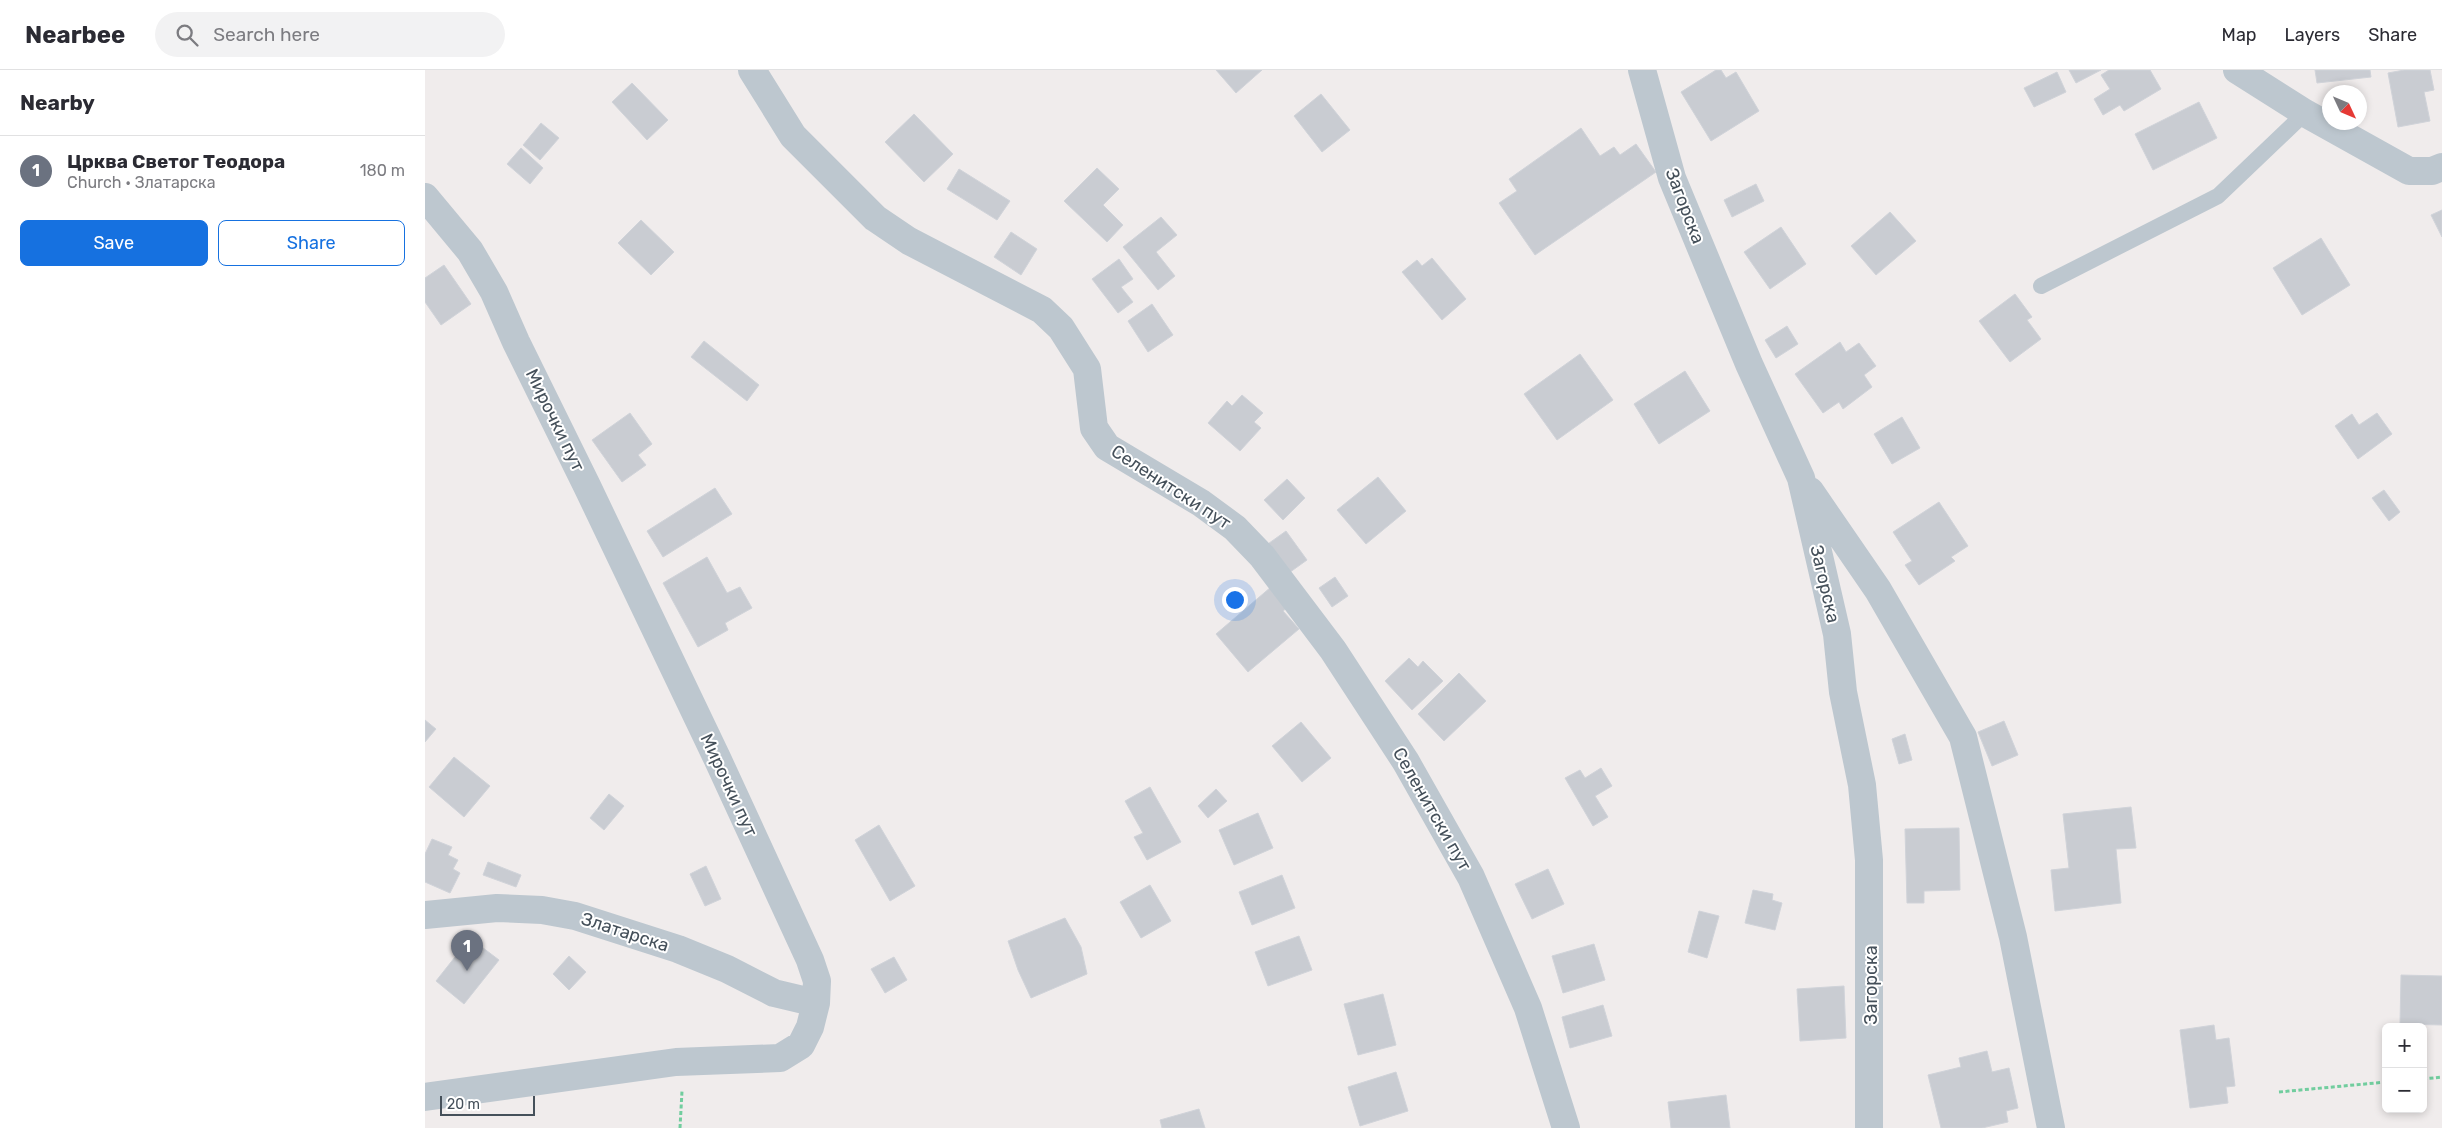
<!DOCTYPE html>
<meta charset="utf-8">
<style>
:root{--surface:#fff;--page:#f2f2f3;--text:#2b2b33;--muted:#7c7c81;--line:#e1e1e2;--accent:#1671e0}
body{margin:0;font-family:Rubik,sans-serif;background:var(--page);color:var(--text)}
.controls{position:absolute;right:15px;bottom:15px;display:grid;overflow:hidden;border-radius:8px;box-shadow:0 2px 8px #0003}
.controls button{width:45px;height:45px;display:grid;place-items:center;padding:0;border:0;border-bottom:1px solid var(--line);background:var(--surface);color:var(--text);font:25px sans-serif}
.compass{position:absolute;left:1897px;top:15px;width:45px;height:45px;border-radius:50%;background:var(--surface);box-shadow:0 2px 8px #0003;rotate:134deg}
.scale{position:absolute;left:15px;bottom:12px;width:95px;box-sizing:border-box;padding-left:5px;border:2px solid #45505a;border-top:0;font-size:14px;line-height:18px;white-space:nowrap;color:#45505a;-webkit-text-stroke:4px #fff;paint-order:stroke}
.you{position:absolute;left:809px;top:529px;width:18px;height:18px;margin:-12px;border:4px solid #fff;border-radius:50%;background:#1a73e8;box-shadow:0 0 0 8px #1a73e833}
.badge{display:grid;place-items:center;width:32px;height:32px;border-radius:50%;background:var(--accent);color:#fff;font-size:16px;font-weight:700}
.pin{position:absolute;translate:-50% -41px;filter:drop-shadow(0 1px 2px #0008)}
.pin::after{content:'';position:absolute;top:26px;width:18px;height:15px;background:inherit;clip-path:polygon(0 0,100% 0,50% 100%)}
.list{margin:0;padding:0;list-style:none}
h2{display:flex;justify-content:space-between;align-items:center;height:65px;margin:0;padding:0 20px;font-size:21px}
h2 small{font-size:16px;font-weight:400;color:var(--muted)}
.list li{display:grid;grid-template-columns:32px 1fr auto;gap:15px;align-items:center;box-sizing:border-box;height:70px;padding:0 20px;border-top:1px solid var(--line)}
.list b{display:block;font-size:19px;white-space:nowrap}
.list p{margin:0;font-size:16px;white-space:nowrap;color:var(--muted)}
.list em{font-size:16px;font-style:normal;color:var(--muted)}
.actions{display:flex;gap:10px;padding:15px 20px}
.actions a{flex:1;padding:11px 0;border:1px solid var(--accent);border-radius:8px;text-align:center;font-size:18px;color:var(--accent)}
.actions .main{background:var(--accent);color:#fff}
.icon{flex:none;width:28px;height:28px;fill:none;stroke:currentColor;stroke-width:2;stroke-linecap:round;stroke-linejoin:round}
.map{position:relative;flex:none;width:2017px;height:1058px;overflow:hidden}
header{display:flex;align-items:center;gap:30px;box-sizing:border-box;height:70px;padding:0 25px;background:var(--surface);border-bottom:1px solid var(--line)}
header strong{font-size:24px}
nav{display:flex;gap:28px;margin-inline-start:auto;font-size:18px}
.search{width:350px;height:45px;background:var(--page);display:flex;align-items:center;gap:12px;box-sizing:border-box;padding:0 18px;border-radius:28px;color:var(--muted);font-size:19px}
main{display:flex}
aside{flex:1;background:var(--surface)}
.map>svg:first-child{display:block}
.building{fill:#c9ccd2;stroke:#d0d3d9}
.lines{fill:none;stroke-linecap:round;stroke-linejoin:round}
.path{stroke:#71cd9e;stroke-width:3;stroke-dasharray:4 2.5;stroke-linecap:butt}
.lane{stroke:#bdc7cf;stroke-width:16}
.street{stroke:#bdc7cf;stroke-width:28}
.labels{text-anchor:middle;stroke-width:4;stroke-linejoin:round;paint-order:stroke}
.street-label{font-size:18px;fill:#45505a;stroke:#fff}
</style>
<header>
<strong>Nearbee</strong>
<div class="search"><svg class="icon" aria-label="search" viewBox="0 0 24 24"><circle cx="10" cy="10" r="6"/><path d="M15 15l6 6"/></svg>Search here</div>
<nav><a>Map</a><a>Layers</a><a>Share</a></nav>
</header>
<main>
<aside>
<h2>Nearby<small></small></h2>
<ul class="list">
<li><span class="badge" style="background:#6b7280">1</span><div><b>Црква Светог Теодора</b><p>Church · Златарска</p></div><em>180 m</em></li>
</ul>
<div class="actions"><a class="main">Save</a><a>Share</a></div>
</aside>
<div class="map">
<svg width="2017" height="1058" viewBox="0 0 2017 1058">
<rect width="100%" height="100%" fill="#f0ecec"/>
<path class="building" d="M791 0H837L811 23Z
M1291 0H1296L1301 8 1311 2 1334 41 1286 71 1256 22Z
M1644 0H1676L1651 13Z
M1684 0H1725L1736 19 1699 41 1695 35 1678 45 1669 29 1685 19 1676 5Z
M1890 0H1945L1946 7 1892 13Z
M1979 0H2005L2009 20 1999 22 2005 51 1973 57 1963 3Z
M1632 2 1641 22 1609 37 1599 18Z
M207 13 243 50 222 70 187 32Z
M896 24 925 60 897 82 869 46Z
M1774 32 1792 68 1728 100 1710 64Z
M489 44 528 84 499 112 460 72Z
M116 53 134 68 115 90 98 75Z
M1156 58 1175 86 1189 77 1195 85 1211 74 1231 102 1110 185 1074 133 1092 121 1084 109Z
M96 78 118 98 105 114 82 94Z
M672 98 694 119 678 135 698 155 682 172 639 131Z
M534 99 585 131 572 150 522 119Z
M1331 114 1339 131 1307 147 1299 130Z
M2017 140V167L2006 145Z
M1465 142 1491 171 1451 205 1426 176Z
M736 147 752 165 731 182 750 206 733 220 698 177Z
M216 150 249 182 226 205 193 173Z
M1356 157 1381 194 1345 219 1319 182Z
M586 162 612 179 596 205 569 187Z
M1896 168 1925 215 1877 245 1848 198Z
M1007 188 1041 229 1017 250 977 202 992 190 997 196Z
M694 189 708 209 696 217 708 232 693 243 667 209Z
M19 195 46 234 16 255 0 232V208Z
M1590 224 1607 247 1602 250 1616 269 1585 292 1554 251Z
M727 234 748 265 723 282 703 251Z
M1362 256 1373 274 1351 288 1340 270Z
M279 271 334 315 322 331 266 287Z
M1415 272 1421 282 1434 273 1451 296 1439 305 1447 317 1418 339 1414 332 1398 343 1370 304Z
M1155 284 1188 330 1132 370 1099 324Z
M1260 301 1285 341 1234 374 1209 334Z
M817 325 838 343 829 352 836 358 815 381 783 353 802 331 807 336Z
M205 343 227 374 213 385 221 395 197 412 167 370Z
M1952 343 1967 364 1933 389 1910 356 1927 344 1934 355Z
M1477 347 1495 378 1467 394 1449 364Z
M953 407 981 441 941 474 912 440Z
M862 409 880 428 858 450 839 430Z
M290 418 307 444 238 487 222 461Z
M1959 420 1975 442 1964 451 1947 428Z
M1514 432 1543 476 1526 487 1530 491 1494 515 1480 495 1487 491 1468 462Z
M861 461 882 490 861 505 840 476Z
M282 487 302 523 315 517 327 538 300 553 303 560 273 577 238 513Z
M910 507 923 526 907 537 894 518Z
M846 517 863 537 858 541 874 559 823 602 791 564Z
M984 588 993 597 998 591 1018 611 987 640 960 611Z
M1034 603 1061 631 1019 671 993 644Z
M0 650 11 659 0 672Z
M1579 651 1593 685 1567 696 1553 662Z
M876 652 906 688 877 712 847 676Z
M1480 664 1487 690 1474 694 1467 669Z
M29 687 65 716 39 747 4 717Z
M1176 698 1187 716 1170 726 1183 747 1168 756 1140 708 1155 700 1160 708Z
M725 717 756 772 722 790 709 767 718 763 700 731Z
M791 719 802 731 783 748 773 736Z
M184 724 199 736 179 760 165 748Z
M1706 737 1711 778 1691 779 1696 833 1630 841 1626 800 1644 798 1638 744Z
M833 743 848 778 809 795 794 760Z
M454 755 490 816 465 831 430 770Z
M1534 758 1535 820 1499 821V833H1482L1480 759Z
M7 769 27 777 23 785 33 790 28 799 35 803 25 823 0 812V784Z
M63 792 96 805 91 817 58 805Z
M281 796 296 829 280 836 265 804Z
M1123 799 1139 834 1107 849 1090 814Z
M857 805 870 838 827 855 814 822Z
M725 815 746 851 716 868 695 832Z
M1328 820 1348 824 1347 830 1357 833 1350 860 1320 853Z
M1274 841 1294 846 1282 888 1263 882Z
M640 848 656 877 662 904 606 928 593 900 583 871Z
M874 866 887 900 843 916 830 882Z
M45 868 74 890 39 934 11 911Z
M1169 874 1180 910 1138 923 1127 886Z
M144 886 161 902 144 920 128 904Z
M469 887 482 910 460 923 446 899Z
M1976 905 2017 906V955L1975 954Z
M1419 916 1421 968 1375 971 1372 919Z
M958 924 971 975 933 985 919 934Z
M1178 935 1187 966 1145 978 1137 947Z
M1789 955 1791 970 1804 968 1810 1016 1801 1017 1803 1033 1765 1038 1755 960Z
M1562 981 1567 1002 1584 998 1593 1038 1581 1041 1583 1052 1557 1058H1516L1503 1005 1536 997 1534 988Z
M971 1002 983 1041 935 1056 923 1017Z
M1301 1025 1305 1058H1246L1243 1032Z
M774 1039 780 1058H737L735 1050Z"/>
<g class="lines">
<path class="path" d="M1998 1009 2017 1007
M1854 1022 1961 1012
M255 1058 257 1021"/>
<path class="lane" d="M1616 216 1793 126 1880 43"/>
<path class="street" d="M327 0 368 66 450 148 484 171 617 240 636 258 662 299 669 358 682 377 776 433 810 458 837 486 908 580 981 692 1046 807 1103 938 1141 1058
M1217 0 1247 108 1324 294 1376 408 1412 564 1418 622 1437 715 1444 790V1058
M1812 0 1880 43 1984 101H2007L2017 97
M0 127 45 181 69 222 91 272 162 416 292 688 385 890 392 911 391 933 385 957 376 975 355 988 251 992 0 1027
M1385 421 1453 520 1538 667 1588 867 1626 1058
M0 845 72 838 117 840 150 846 253 879 302 899 349 923 391 933"/>
</g>
<g class="labels">
<g class="street-label">
<text transform="translate(1260 136) rotate(69)" y="6">Загорска</text>
<text transform="translate(130 350) rotate(64)" y="6">Мирочки пут</text>
<text transform="translate(746 417) rotate(33)" y="6">Селенитски пут</text>
<text transform="translate(1400 514) rotate(77)" y="6">Загорска</text>
<text transform="translate(304 715) rotate(65)" y="6">Мирочки пут</text>
<text transform="translate(1007 739) rotate(60)" y="6">Селенитски пут</text>
<text transform="translate(200 862) rotate(18)" y="6">Златарска</text>
<text transform="translate(1446 915) rotate(-90)" y="6">Загорска</text>
</g>
</g>
</svg>
<div class="controls">
<button>+</button>
<button>−</button>
</div>
<svg class="compass" viewBox="-18 -18 36 36"><path d="M0-13l5 13h-10z" fill="#e53935"/><path d="M0 13l5-13h-10z" fill="#7c7c81"/></svg>
<div class="scale">20 m</div>
<div class="you"></div>
<div class="pin badge" style="left:42px;top:901px;background:#6b7280">1</div>
</div>
</main>
